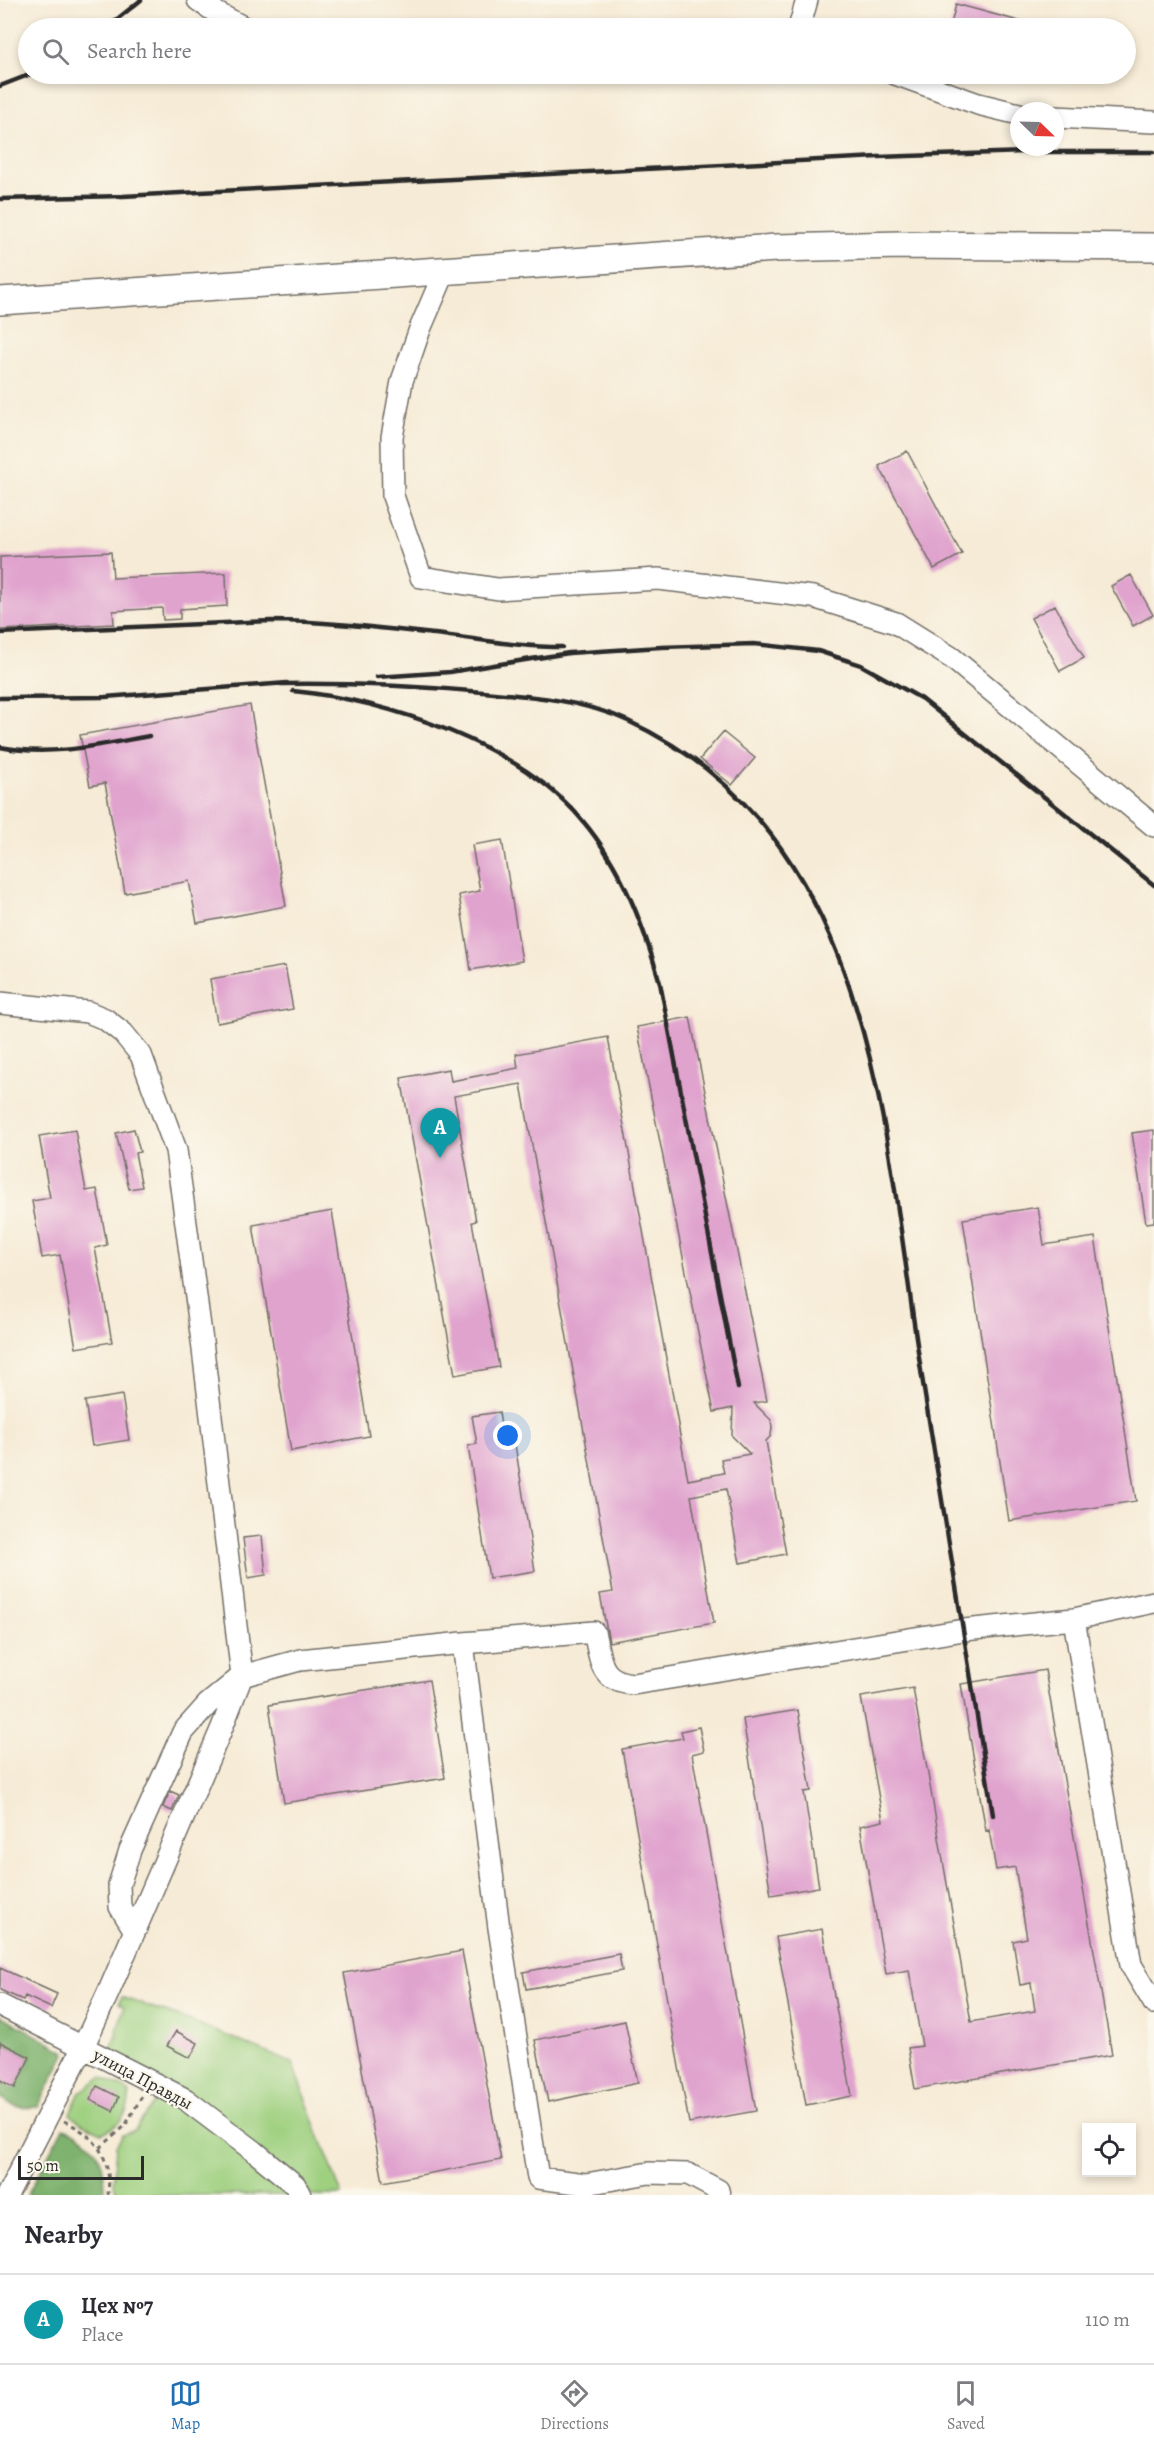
<!DOCTYPE html>
<meta charset="utf-8">
<style>
:root{--surface:#fff;--page:#f2f2f3;--text:#2b2b33;--muted:#7c7c81;--line:#e1e1e2;--accent:#1f6fb2}
body{margin:0;font-family:Alegreya,serif;background:var(--page);color:var(--text)}
.controls{position:absolute;right:18px;bottom:18px;display:grid;overflow:hidden;border-radius:0px;box-shadow:0 3px 9px #0003}
.controls button{width:54px;height:54px;display:grid;place-items:center;padding:0;border:0;border-bottom:2px solid var(--line);background:var(--surface);color:var(--text);font:30px sans-serif}
.compass{position:absolute;left:1010px;top:102px;width:54px;height:54px;border-radius:50%;background:var(--surface);box-shadow:0 3px 9px #0003;rotate:113deg}
.scale{position:absolute;left:18px;bottom:15px;width:126px;box-sizing:border-box;padding-left:6px;border:3px solid #2b2b2b;border-top:0;font-size:16px;line-height:21px;white-space:nowrap;color:#2b2b2b;-webkit-text-stroke:4px #fbf7ec;paint-order:stroke}
.you{position:absolute;left:508px;top:1436px;width:21px;height:21px;margin:-15px;border:4px solid #fff;border-radius:50%;background:#1a73e8;box-shadow:0 0 0 9px #1a73e833}
.badge{display:grid;place-items:center;width:39px;height:39px;border-radius:50%;background:var(--accent);color:#fff;font-size:20px;font-weight:700}
.pin{position:absolute;translate:-50% -50px;filter:drop-shadow(0 2px 3px #0008)}
.pin::after{content:'';position:absolute;top:32px;width:21px;height:18px;background:inherit;clip-path:polygon(0 0,100% 0,50% 100%)}
.list{margin:0;padding:0;list-style:none}
h2{display:flex;justify-content:space-between;align-items:center;height:78px;margin:0;padding:0 24px;font-size:26px}
h2 small{font-size:20px;font-weight:400;color:var(--muted)}
.list li{display:grid;grid-template-columns:39px 1fr auto;gap:18px;align-items:center;box-sizing:border-box;height:90px;padding:0 24px;border-top:2px solid var(--line)}
.list b{display:block;font-size:22px;white-space:nowrap}
.list p{margin:0;font-size:20px;white-space:nowrap;color:var(--muted)}
.list em{font-size:20px;font-style:normal;color:var(--muted)}
.icon{flex:none;width:33px;height:33px;fill:none;stroke:currentColor;stroke-width:2;stroke-linecap:round;stroke-linejoin:round}
.map{position:relative;flex:none;width:1154px;height:2195px;overflow:hidden}
.search{position:absolute;background:var(--surface);box-shadow:0 3px 9px #0003;left:18px;right:18px;top:18px;height:66px;display:flex;align-items:center;gap:15px;box-sizing:border-box;padding:0 21px;border-radius:33px;color:var(--muted);font-size:22px}
.sheet{height:168px;background:var(--surface)}
nav{display:flex;justify-content:space-around;align-items:center;box-sizing:border-box;height:84px;border-top:2px solid var(--line);background:var(--surface);font-size:16px;color:var(--muted)}
nav a{display:grid;justify-items:center;gap:3px}
nav .on{color:var(--accent)}
.map>svg:first-child{display:block}
.green{fill:#9fd080;stroke:#657e56;stroke-width:1.5}
.forest{fill:#7fb26e;stroke:#556e4c;stroke-width:1.5}
.building{fill:#e0a3ce}
.lines{fill:none;stroke-linecap:round;stroke-linejoin:round}
.minor-casing{stroke:#726e67;stroke-width:24}
.major-casing{stroke:#726e67;stroke-width:30}
.path{stroke:#726e67;stroke-width:3;stroke-dasharray:4.5 4.5;stroke-linecap:butt}
.minor{stroke:#fff;stroke-width:21}
.major{stroke:#fff;stroke-width:27}
.rail{stroke:#2b2b2b;stroke-width:4.5}
.labels{text-anchor:middle;stroke-width:4.5;stroke-linejoin:round;paint-order:stroke}
.street-label{font-size:18px;fill:#2b2b2b;stroke:#fbf7ec}
</style>
<div class="map">
<svg width="1154" height="2195" viewBox="0 0 1154 2195">
<rect width="100%" height="100%" fill="#fbf7ec"/>
<filter id="ink" filterUnits="userSpaceOnUse"><feTurbulence type="fractalNoise" baseFrequency=".0167" numOctaves="2"/><feDisplacementMap in="SourceGraphic" scale="12" xChannelSelector="R" yChannelSelector="G"/><feConvolveMatrix kernelMatrix="1 2 1 2 8 2 1 2 1" color-interpolation-filters="sRGB"/></filter>
<filter id="wash" filterUnits="userSpaceOnUse"><feTurbulence type="fractalNoise" baseFrequency=".008" numOctaves="4" result="noise"/><feDisplacementMap in="SourceGraphic" scale="24" xChannelSelector="R" yChannelSelector="G"/><feGaussianBlur stdDeviation="1.35" result="paint"/><feColorMatrix in="noise" values="0 0 0 0 0 0 0 0 0 0 0 0 0 0 0 0 0 1.4 0 .05"/><feComposite in="paint" operator="in"/></filter>
<g filter="url(#wash)">
<rect width="100%" height="100%" fill="#f6ebd6"/>
<path class="green" d="M122 1997 191 2021 292 2063 342 2195H311L302 2183 111 2051 124 2007 119 2003Z
M102 2077 129 2091C131 2111 121 2126 102 2133L81 2123 70 2114 80 2092Z
M157 2098C202 2115 254 2162 288 2195H118L113 2185 116 2146 123 2135 135 2130Z"/>
<path class="forest" d="M0 2015 66 2052 38 2107C22 2108 11 2109 0 2097L1 2081 15 2088 30 2057 0 2042Z
M63 2128C94 2137 108 2163 104 2195H27Z"/>
<g id="blocks">
<path class="building" d="M956 4 1030 24 1029 28H950Z
M907 451 962 554 934 569 879 466Z
M111 552 113 578 226 573 227 606 180 609V619L163 620 162 608 113 611 114 624 0 630V557Z
M1131 575 1153 615 1133 626 1111 586Z
M1055 605 1084 658 1060 671 1031 618Z
M250 705 286 906 197 923 189 881 125 893 105 783 90 786 80 735Z
M723 732 755 758 732 785 700 759Z
M502 840 522 961 471 970 459 895 480 891 472 845Z
M285 966 293 1009 217 1023 210 979Z
M690 1017 767 1401 754 1403 771 1420 772 1427 771 1436 766 1441 786 1554 740 1563 726 1489 691 1496 714 1623 609 1642 600 1594 613 1592 521 1084 454 1096 476 1221 472 1222 499 1367 455 1375 401 1078 449 1069 451 1081 518 1068 516 1054 608 1037 688 1480 724 1473 721 1459 750 1454 732 1436 733 1408 714 1412 637 1027Z
M134 1129 140 1152 135 1153 142 1187 129 1189 116 1133Z
M75 1130 86 1191 97 1189 107 1245 95 1248 112 1342 76 1348 60 1255 42 1258 32 1201 50 1198 39 1136Z
M1154 1130V1222L1146 1223 1132 1133Z
M1038 1207 1044 1245 1095 1237 1136 1501 1009 1521 963 1219Z
M332 1211 369 1436 291 1451 253 1225Z
M122 1395 129 1440 92 1446 85 1401Z
M499 1412 503 1440 514 1438 535 1571 489 1578 468 1446 477 1444 472 1416Z
M262 1536 266 1575 248 1578 243 1538Z
M1045 1670 1112 2055 915 2089 908 2048 922 2046 909 1970 886 1974 860 1826 883 1821 861 1697 913 1688 971 2022 1035 2011 1031 1983 1020 1985 1013 1941 1027 1938 1015 1867 996 1870 989 1830 986 1831 961 1684Z
M429 1680 445 1778 284 1803 269 1705Z
M798 1710 811 1791 804 1792 819 1887 771 1895 743 1719Z
M699 1727 704 1751 692 1754 756 2111 689 2123 622 1749 683 1738 681 1731Z
M170 1791 179 1795 172 1811 163 1807Z
M822 1929 852 2096 806 2105 776 1937Z
M462 1951 501 2160 383 2182 344 1973Z
M619 1954 622 1971 526 1989 523 1972Z
M0 1968 57 1994 51 2008 25 1996 23 2000 0 1990Z
M625 2021 638 2083 548 2102 535 2040Z
M176 2031 198 2043 190 2058 167 2046Z
M0 2042 30 2057 15 2088 0 2080Z
M97 2086 119 2097 113 2111 90 2100Z"/>
</g>
</g>
<g filter="url(#ink)">
<use href="#blocks" fill-opacity="0" stroke="#726e67" stroke-width="1.5"/>
<g class="lines">
<g class="minor-casing">
<path id="minor" d="M198 0 217 13 245 28
M799 28 807 0
M895 74 978 104 1019 114
M1055 117 1154 122
M445 271 420 329 402 381 392 437 393 496 421 577 498 589 658 579 813 597 896 623 952 658 1154 826
M0 1003 88 1012 105 1019 123 1033 141 1055 176 1150 202 1341 242 1676 208 1704 183 1732 130 1850 119 1885 120 1907 135 1931
M1074 1619 1131 1965 1154 2003
M463 1643 594 1632C601 1660 599 1681 633 1684L964 1630 1074 1619 1154 1602
M0 2005 185 2099 254 2151 295 2185 300 2195
M7 2195 83 2047 109 1991 221 1730 242 1676 300 1660 463 1643 499 1928 538 2178 586 2184 649 2173 688 2174 718 2190 719 2195"/>
</g>
<g class="major-casing">
<path id="major" d="M0 301 776 248 901 245 1154 247"/>
</g>
<path class="path" d="M64 2121C97 2136 112 2158 108 2195
M100 2148 125 2126 142 2096"/>
<use href="#minor" class="minor"/>
<use href="#major" class="major"/>
<path class="rail" d="M106 28 141 0
M0 86 31 74
M0 199 123 196 878 157 1025 152H1154
M0 633 271 621C326 621 381 628 435 634 478 639 519 647 562 647
M377 677 450 672 569 653 661 647 754 644 818 651 861 665 922 699 1154 885
M281 684C349 683 416 686 483 692 531 696 583 700 628 721 879 837 884 1141 922 1377 945 1523 970 1669 993 1815
M293 691C388 700 519 745 582 820 622 867 643 924 660 983L738 1388
M0 698 105 697 287 683
M0 747C51 757 99 745 149 736"/>
</g>
</g>
<g class="labels">
<g class="street-label">
<text transform="translate(143 2079) rotate(28)" y="6">улица Правды</text>
</g>
</g>
</svg>
<div class="controls">
<button><svg class="icon" aria-label="locate" viewBox="0 0 24 24"><circle cx="12" cy="12" r="6"/><path d="M12 2v4M12 18v4M2 12h4M18 12h4"/></svg></button>
</div>
<svg class="compass" viewBox="-18 -18 36 36"><path d="M0-13l5 13h-10z" fill="#e53935"/><path d="M0 13l5-13h-10z" fill="#7c7c81"/></svg>
<div class="scale">50 m</div>
<div class="you"></div>
<div class="pin badge" style="left:440px;top:1158px;background:#0f9aa8">A</div>
<div class="search"><svg class="icon" aria-label="search" viewBox="0 0 24 24"><circle cx="10" cy="10" r="6"/><path d="M15 15l6 6"/></svg>Search here</div>
</div>
<section class="sheet">
<h2>Nearby<small></small></h2>
<ul class="list">
<li><span class="badge" style="background:#0f9aa8">A</span><div><b>Цех №7</b><p>Place</p></div><em>110 m</em></li>
</ul>
</section>
<nav>
<a class="on"><svg class="icon" aria-label="map" viewBox="0 0 24 24"><path d="M3 6l6-2 6 2 6-2v14l-6 2-6-2-6 2zM9 4v14M15 6v14"/></svg>Map</a>
<a><svg class="icon" aria-label="directions" viewBox="0 0 24 24"><path d="M12 3l9 9-9 9-9-9zM9 14v-3h6M13 9l2 2-2 2"/></svg>Directions</a>
<a><svg class="icon" aria-label="saved" viewBox="0 0 24 24"><path d="M7 4h10v16l-5-4-5 4z"/></svg>Saved</a>
</nav>
